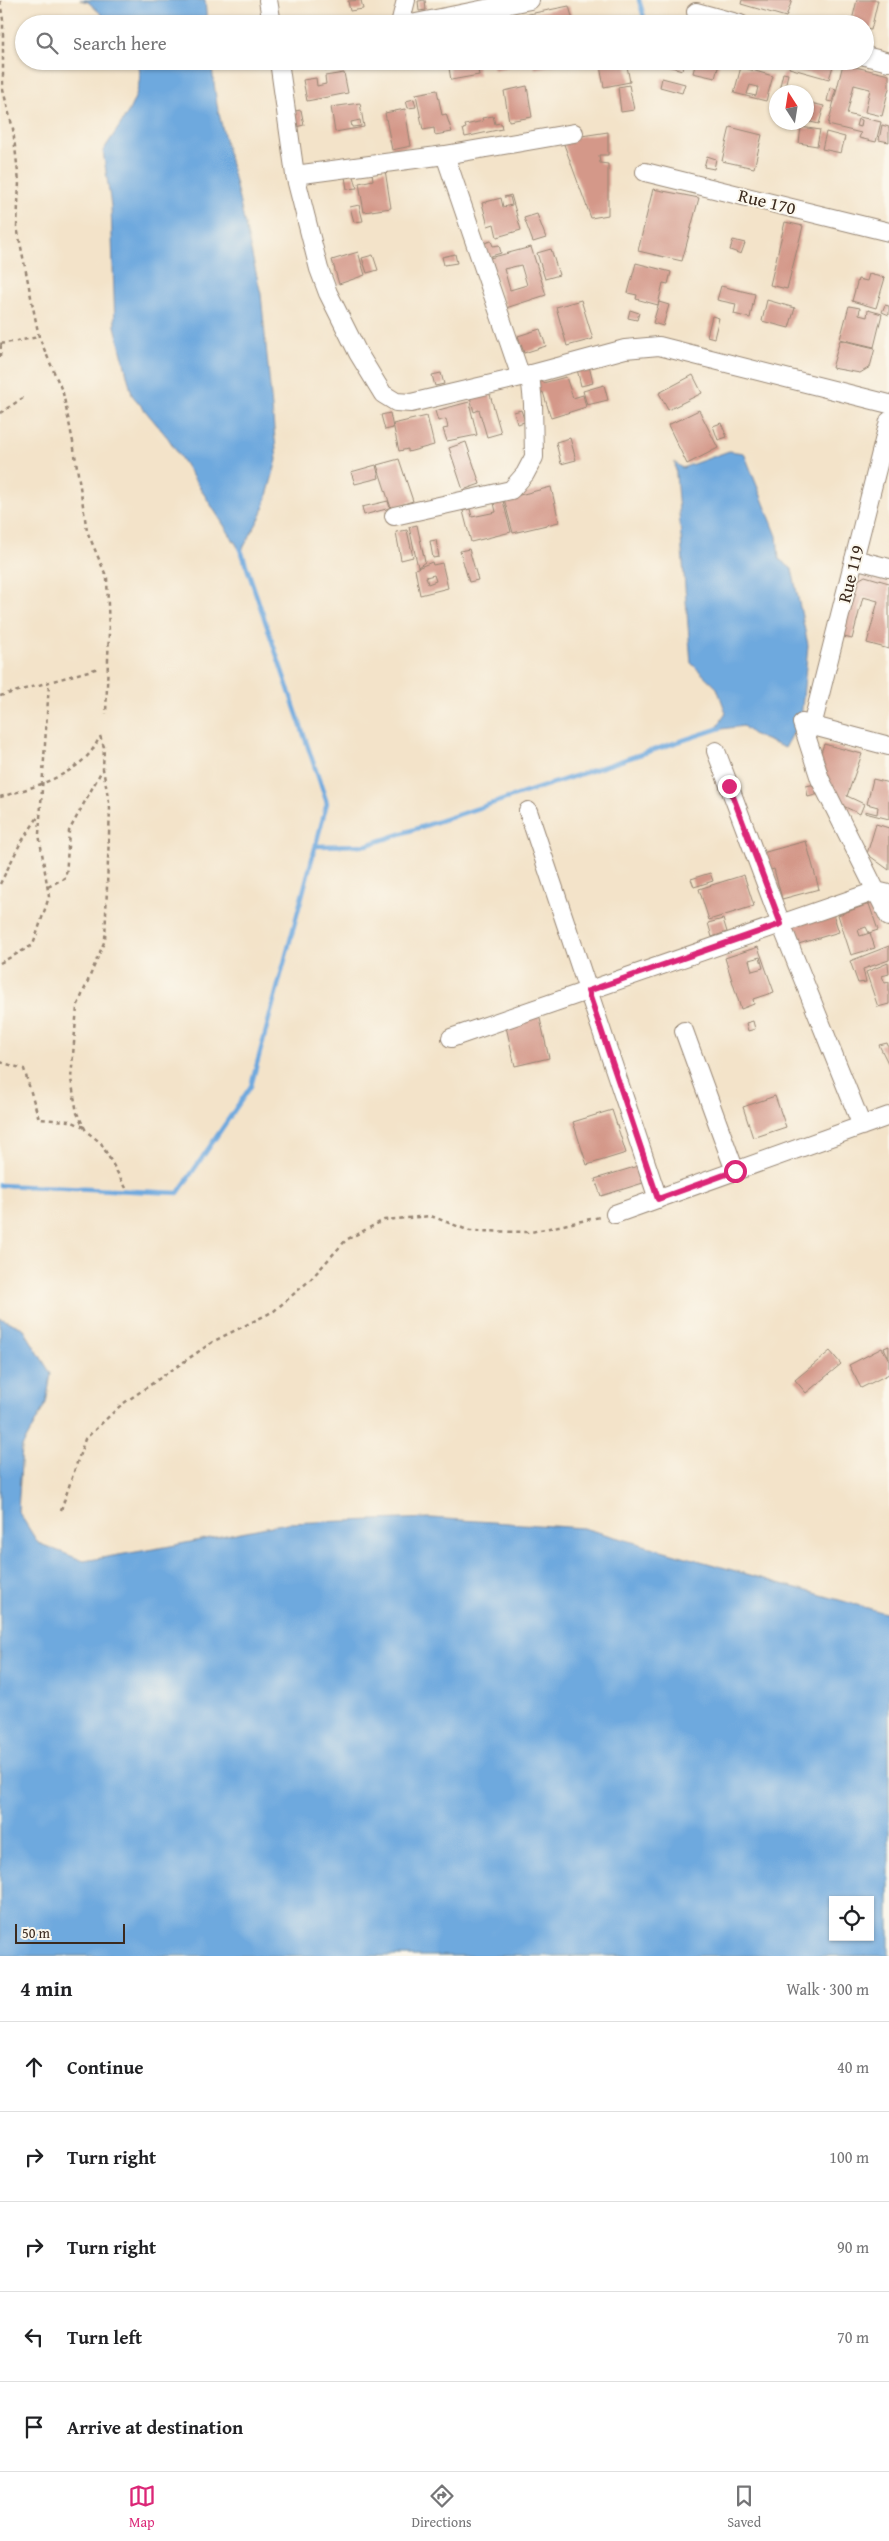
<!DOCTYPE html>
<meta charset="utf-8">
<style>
:root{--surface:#fff;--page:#f2f2f2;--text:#202124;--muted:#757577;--line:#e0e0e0;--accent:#db2777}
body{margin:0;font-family:"Gentium Book Plus",serif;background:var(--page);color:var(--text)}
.controls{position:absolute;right:15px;bottom:15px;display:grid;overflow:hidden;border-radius:0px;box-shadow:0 1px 4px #0004}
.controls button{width:45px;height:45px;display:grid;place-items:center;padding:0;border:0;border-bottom:1px solid var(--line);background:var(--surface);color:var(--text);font:25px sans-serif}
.compass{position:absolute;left:769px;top:85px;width:45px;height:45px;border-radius:50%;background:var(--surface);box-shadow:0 1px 4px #0004;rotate:348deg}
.scale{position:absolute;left:15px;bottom:12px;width:110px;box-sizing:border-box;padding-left:5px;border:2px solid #3b2a1e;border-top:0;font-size:14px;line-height:18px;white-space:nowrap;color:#3b2a1e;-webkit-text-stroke:4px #fbf7ec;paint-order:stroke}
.stop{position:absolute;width:15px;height:15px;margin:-11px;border:4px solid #db2777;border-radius:50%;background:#fff}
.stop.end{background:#db2777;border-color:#fff;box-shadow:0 1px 5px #0008}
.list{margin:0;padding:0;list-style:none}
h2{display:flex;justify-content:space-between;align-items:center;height:65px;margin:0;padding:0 20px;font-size:21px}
h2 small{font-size:16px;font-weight:400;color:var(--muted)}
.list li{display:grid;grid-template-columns:32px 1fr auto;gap:15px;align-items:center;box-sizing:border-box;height:90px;padding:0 20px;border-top:1px solid var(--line)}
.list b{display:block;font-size:19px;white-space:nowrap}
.list em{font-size:16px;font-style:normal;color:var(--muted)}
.icon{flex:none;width:28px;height:28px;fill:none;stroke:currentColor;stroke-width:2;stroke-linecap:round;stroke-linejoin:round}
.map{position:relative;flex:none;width:889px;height:1956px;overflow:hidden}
.search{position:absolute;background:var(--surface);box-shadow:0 1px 4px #0004;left:15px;right:15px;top:15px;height:55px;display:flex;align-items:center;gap:12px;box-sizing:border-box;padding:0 18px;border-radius:28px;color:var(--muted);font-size:19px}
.sheet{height:515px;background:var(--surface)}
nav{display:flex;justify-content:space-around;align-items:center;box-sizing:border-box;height:70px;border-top:1px solid var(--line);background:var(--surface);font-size:14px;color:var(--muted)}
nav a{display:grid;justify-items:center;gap:2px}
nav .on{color:var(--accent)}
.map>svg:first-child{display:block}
.water{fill:#6ea9de;stroke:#546a7e;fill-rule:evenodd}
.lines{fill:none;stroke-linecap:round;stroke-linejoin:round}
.stream{stroke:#6ea9de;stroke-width:4.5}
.building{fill:#d49889;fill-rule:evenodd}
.minor-casing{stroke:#978674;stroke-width:20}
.path{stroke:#978674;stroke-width:2.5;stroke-dasharray:4 4;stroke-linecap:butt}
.minor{stroke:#fff;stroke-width:18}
.route{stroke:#db2777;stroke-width:6}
.labels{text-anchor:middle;stroke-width:4;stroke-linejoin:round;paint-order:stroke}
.street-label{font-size:18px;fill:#3b2a1e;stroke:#fbf7ec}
</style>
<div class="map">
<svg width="889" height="1956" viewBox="0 0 889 1956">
<rect width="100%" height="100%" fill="#fbf7ec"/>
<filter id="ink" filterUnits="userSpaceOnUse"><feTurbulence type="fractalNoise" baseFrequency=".02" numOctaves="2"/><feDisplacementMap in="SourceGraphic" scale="10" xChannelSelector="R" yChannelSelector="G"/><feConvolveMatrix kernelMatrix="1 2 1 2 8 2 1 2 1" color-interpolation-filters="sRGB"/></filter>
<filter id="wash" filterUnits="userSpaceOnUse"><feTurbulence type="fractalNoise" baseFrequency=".0096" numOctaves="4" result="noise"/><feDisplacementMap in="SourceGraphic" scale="20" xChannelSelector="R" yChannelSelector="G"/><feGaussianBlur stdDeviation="1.12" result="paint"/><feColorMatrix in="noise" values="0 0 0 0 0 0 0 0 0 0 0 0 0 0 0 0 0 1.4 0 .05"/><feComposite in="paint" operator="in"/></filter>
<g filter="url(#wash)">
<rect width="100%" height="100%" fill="#f3e3c9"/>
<path class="water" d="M80 0H205L207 24H112L88 2Z
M138 61H211L217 105 261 294 277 460 262 514 241 552 168 438 132 395 115 326 111 206 103 151C119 125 147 94 138 61Z
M729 451 744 453 777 536 779 559 792 569 808 645 801 719 785 748 754 735 743 726 715 730 726 713 717 688 691 663 675 462 682 468Z
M0 1318 23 1328 51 1374 46 1403 22 1447 18 1511 38 1543 84 1561 165 1547 287 1523 431 1518 583 1528 889 1614V1956H0ZM833 1900H870V1937H833Z"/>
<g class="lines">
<path class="stream" d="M639 0 646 24
M316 846 367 845 720 728
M0 1185 178 1193 251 1086 327 803 240 547"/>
</g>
<g id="blocks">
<path class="building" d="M361 0 363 9 350 11 348 1Z
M425 0 426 10 419 11 418 1Z
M742 0H792L786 17 741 4Z
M857 0H878L871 30 865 29V24H851Z
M569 6 574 24H526L524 15Z
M487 18 489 24H479L478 20Z
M324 61H355L356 65 325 70Z
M453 61H476L479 75 451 80 448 62Z
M492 61H525V63L494 70Z
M533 61H567V62L535 69Z
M599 61H626L630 82 604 87Z
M652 61H684L682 70Z
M696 61H720L715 78 693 73Z
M791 61H827L834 63 829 79 789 68Z
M843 64 889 75V88L882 116 865 112 870 89 854 85 847 114 881 122 876 142 859 138 861 133 828 125ZM858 119 862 120 861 127 856 126Z
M741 67 773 76 766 101 734 93ZM750 85 758 87 756 96 747 94Z
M344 73 348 93 307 101 303 80 316 78 317 86 326 84 325 76Z
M783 73 788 74 785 87 780 86Z
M662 78 685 84 682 93 660 87Z
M629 85 634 110 621 112 618 87Z
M527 86 532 117 509 121 504 91Z
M830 87 836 89 832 102 827 101Z
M437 90 442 115 446 114 452 132 435 135 434 128 423 130 416 94Z
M414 99 416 107 408 108 406 101Z
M806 102 824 106 819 124 806 121Z
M360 103 364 127 335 132 331 107ZM360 120 361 126 352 127 351 122Z
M405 109 411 146 392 150 385 113Z
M301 110 304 125 291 128 289 112Z
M493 116 495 124 501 123 502 129 465 137 463 129 466 128 465 125 483 121 482 118Z
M882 125 889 127V142L879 140Z
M730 127 762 135 754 168 722 161Z
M801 127 820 130 817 146 799 143Z
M608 132V155H599L600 163 608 164V215L591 218 562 139Z
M826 132 845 137 841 153 822 149Z
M707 156 716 159 714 169 704 167Z
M385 170 391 208 364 212 359 183 373 180 372 173Z
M354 176 357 188 347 189 345 177Z
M653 189 699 198 682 261 638 251Z
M511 195 521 230 497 237 494 224 488 226 482 203 501 198 503 207 512 205 510 197H504Z
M359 205 363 221 354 222 350 207Z
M537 214 546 238 533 242 524 218Z
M785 222 803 226 787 289 770 285Z
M733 240 745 243 741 254 730 250Z
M491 241 493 246 499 245 501 253 488 257 484 243Z
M531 247 546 295 506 308 490 258ZM521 265 527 285 510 290 504 269Z
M551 249 559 275 545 279 537 253Z
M358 252 365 275 339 284 332 260Z
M455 254 457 263 444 265 442 257Z
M373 255 378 270 367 273 362 258Z
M636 263 671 272 668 284 663 283 658 305 636 299 637 295 628 293Z
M869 274 885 278 876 308 852 301 858 279 867 281Z
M721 286 755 294 750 318 734 314 736 304 717 300Z
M581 300 593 339 567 346 556 307Z
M767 300 795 308 789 328 762 321Z
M659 302 669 305 663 326 653 323Z
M885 305 889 306V315L882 312Z
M849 306 860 308 859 315 867 317 868 310 882 314 874 347 840 339Z
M630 310 639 313 637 320 628 318Z
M712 316 719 318 714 338 707 336Z
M540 329 546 346 524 353 518 336Z
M840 340 875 348 870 367 860 373 832 368Z
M589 366 593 383 581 386 577 369Z
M441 373 444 384 435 386 432 375Z
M693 375 702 393 668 410 659 393Z
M566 377 573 398 583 395 586 407 551 418 543 392 538 394 534 380 541 378 543 383Z
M604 385 608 400 587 405 583 391Z
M489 391 501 433 487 437 479 410 474 412 470 397Z
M469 402 477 435 447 441 443 429 448 428 446 419 438 421 435 411Z
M521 410 525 422 517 424 514 412Z
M699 410 718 448 687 464 668 425Z
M390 413 393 428 385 430 381 415Z
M427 416 434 445 408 452V449L399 451 393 424Z
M721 423 727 437 718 440 713 426Z
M570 438 576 460 561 464 556 442Z
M466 442 480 484 463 490 449 448Z
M399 459 413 501 391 508 377 465Z
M376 465 379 478 355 484 351 472Z
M551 487 559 522 513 533 504 499Z
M388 501 390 508 364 515 362 507Z
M503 501 511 532 471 542 463 511 470 509 472 517 496 512 494 503Z
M417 525 425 562 418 567 409 527Z
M407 530 413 557 401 560 396 532Z
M436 540 439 557 433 558 430 541Z
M469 549 478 580 469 582 460 551Z
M432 562 433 565 442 563 448 588 420 595 415 569ZM434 575 436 581 428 584 426 577Z
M865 576 889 583V649L867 643 878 601 863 597 852 639 840 636 855 582Z
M824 744 862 754 847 796 864 804 860 814 841 805 818 761Z
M873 779 889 783V819L865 813V811L877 814 878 807 867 804Z
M816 784 819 794 808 797 806 786Z
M876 824 889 828V870L867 854Z
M806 841 819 889 782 899 774 869 767 871 762 853Z
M710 873 713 881 694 887 691 879Z
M744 875 754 906 709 920 699 889Z
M869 904 878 930 869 933 866 927 858 930 860 936 870 933 875 948 851 955 838 915Z
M833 914 839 932 795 945 789 926Z
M723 919 727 932 712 937 708 923Z
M889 946V960L863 969 866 982 858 983 850 961Z
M758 947 774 992 753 999 754 1004 741 1009 725 958ZM760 957 763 968 752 971 749 960Z
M888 963 889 974 882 976 885 983 889 982V1004L878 1007 866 972Z
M538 1010 549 1058 515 1066 504 1018Z
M753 1021 755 1029 748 1031 746 1023Z
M887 1043 889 1048V1065L879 1045Z
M775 1096 786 1127 753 1138 743 1107Z
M612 1110 626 1153 587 1165 573 1122Z
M638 1166 643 1183 601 1196 595 1179Z
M889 1346V1358L884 1348Z
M882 1348 889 1360V1374L861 1388 849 1365Z
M830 1351 841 1364 806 1393 795 1380Z"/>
</g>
</g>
<g filter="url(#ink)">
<use href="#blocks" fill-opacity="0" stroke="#978674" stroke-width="1"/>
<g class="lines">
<g class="minor-casing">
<path id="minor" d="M268 0 272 24
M696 12 740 24
M400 24 406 0
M411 24 530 0
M865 56 889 62
M279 61 295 175 319 269 328 293 358 353 383 394 396 402 411 403 521 377 625 349 659 346 889 404
M445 155 521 377
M645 172 889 232
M295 175 445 155 574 133
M394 516 511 490 525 474 534 457 533 403 530 374
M854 559 889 568
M802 723 820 779 889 917
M802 723 889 746
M812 726 889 421
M716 751 781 924 862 1126
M528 811 658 1199
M684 1031 735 1171
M451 1038 876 891 889 894
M615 1214 889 1116"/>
</g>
<path class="path" d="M0 1 3 20V90L13 129 19 182 17 227 39 337 63 393 73 442 87 531 107 578 109 632 106 714
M0 344 39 337
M0 357 1 344
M0 413 23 398
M0 696 99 668
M100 736 104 747 103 769 110 808 105 940 77 1007 71 1079 77 1113 86 1131 101 1143 126 1188
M0 797C32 788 87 773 99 737
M0 884 20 844 40 814
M48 887 66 877 69 831 102 770
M0 963 33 945 49 897 39 834 49 684
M0 1062 24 1069 39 1119 70 1121 84 1127
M61 1510 85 1439 121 1405 214 1341 274 1311 310 1280 346 1240 384 1220 431 1216 470 1231 531 1232 600 1217"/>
<use href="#minor" class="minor"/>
</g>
</g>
<g class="lines" filter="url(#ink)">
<path class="route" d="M729 786 781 924 588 991 658 1199 735 1171"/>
</g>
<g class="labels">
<g class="street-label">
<text transform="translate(767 202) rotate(14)" y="6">Rue 170</text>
<text transform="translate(851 574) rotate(-76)" y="6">Rue 119</text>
</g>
</g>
</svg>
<div class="controls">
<button><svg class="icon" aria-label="locate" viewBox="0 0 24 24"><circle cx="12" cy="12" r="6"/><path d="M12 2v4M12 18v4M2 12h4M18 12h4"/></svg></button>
</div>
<svg class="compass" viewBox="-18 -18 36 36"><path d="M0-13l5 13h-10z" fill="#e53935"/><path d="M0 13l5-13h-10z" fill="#757577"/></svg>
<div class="scale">50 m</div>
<div class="stop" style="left:735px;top:1171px"></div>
<div class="stop end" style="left:729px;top:786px"></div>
<div class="search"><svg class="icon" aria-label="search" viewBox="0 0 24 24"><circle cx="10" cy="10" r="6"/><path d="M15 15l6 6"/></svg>Search here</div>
</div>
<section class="sheet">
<h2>4 min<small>Walk · 300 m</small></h2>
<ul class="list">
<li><svg class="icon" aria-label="ahead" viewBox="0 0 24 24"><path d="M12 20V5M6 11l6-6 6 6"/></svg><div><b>Continue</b></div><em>40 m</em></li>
<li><svg class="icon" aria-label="right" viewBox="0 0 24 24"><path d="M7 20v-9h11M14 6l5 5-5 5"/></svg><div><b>Turn right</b></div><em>100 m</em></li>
<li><svg class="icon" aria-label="right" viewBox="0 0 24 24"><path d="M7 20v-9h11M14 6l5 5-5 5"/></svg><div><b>Turn right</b></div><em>90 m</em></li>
<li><svg class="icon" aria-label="left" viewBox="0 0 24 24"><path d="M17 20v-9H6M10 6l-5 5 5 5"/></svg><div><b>Turn left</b></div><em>70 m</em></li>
<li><svg class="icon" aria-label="arrive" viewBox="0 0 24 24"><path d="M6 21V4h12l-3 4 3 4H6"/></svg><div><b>Arrive at destination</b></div></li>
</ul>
</section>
<nav>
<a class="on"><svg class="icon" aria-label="map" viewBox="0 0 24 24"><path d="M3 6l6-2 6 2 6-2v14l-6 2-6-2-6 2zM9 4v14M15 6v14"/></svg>Map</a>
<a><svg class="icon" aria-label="directions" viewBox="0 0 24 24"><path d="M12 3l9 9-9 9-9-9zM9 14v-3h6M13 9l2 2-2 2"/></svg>Directions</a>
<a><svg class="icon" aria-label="saved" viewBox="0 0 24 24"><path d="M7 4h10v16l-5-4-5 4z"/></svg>Saved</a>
</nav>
